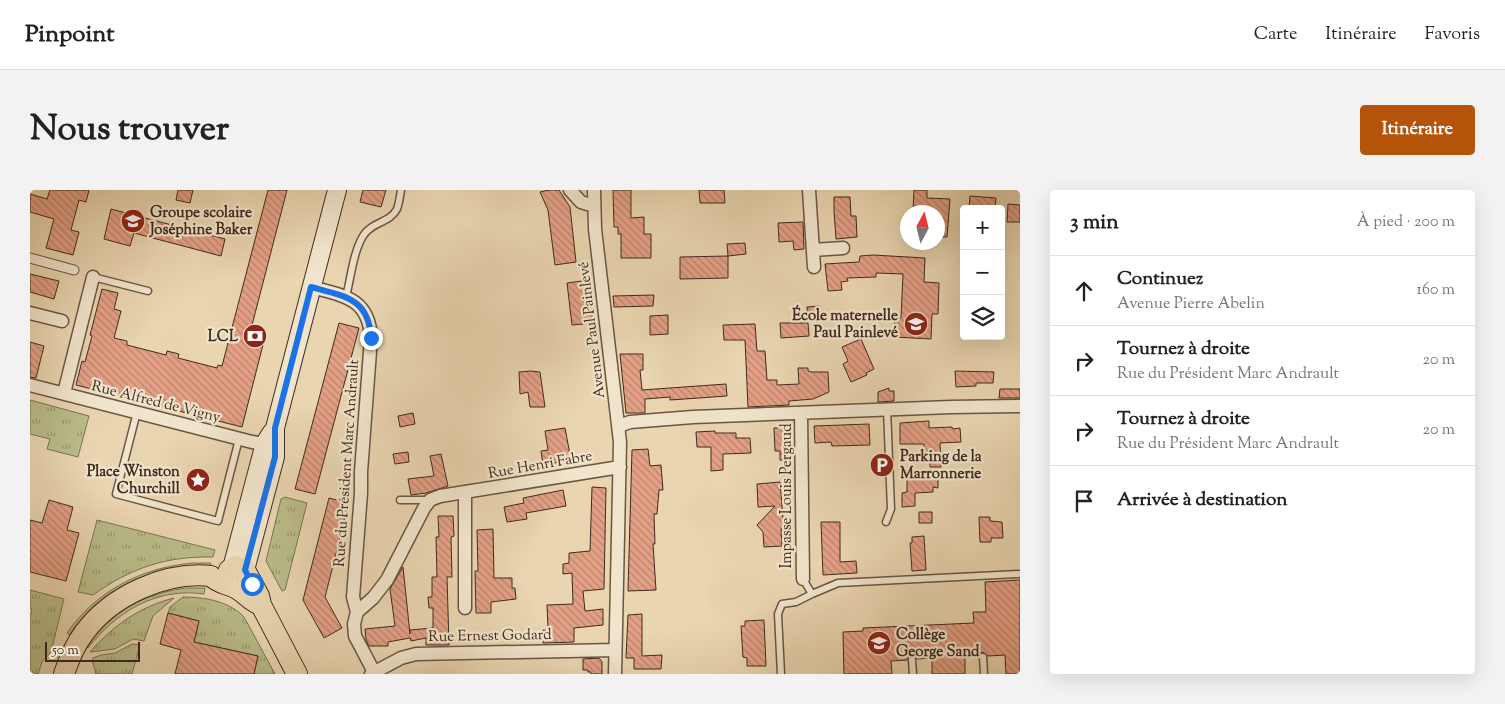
<!DOCTYPE html>
<html lang="fr">
<meta charset="utf-8">
<style>
:root{--surface:#fff;--page:#f2f2f2;--text:#222;--muted:#767676;--line:#e0e0e0;--accent:#b45309}
body{margin:0;font-family:"Sorts Mill Goudy",serif;background:var(--page);color:var(--text)}
.controls{position:absolute;right:15px;top:15px;display:grid;overflow:hidden;border-radius:5px;box-shadow:0 5px 20px #0002}
.controls button{width:45px;height:45px;display:grid;place-items:center;padding:0;border:0;border-bottom:1px solid var(--line);background:var(--surface);color:var(--text);font:25px sans-serif}
.compass{position:absolute;left:870px;top:15px;width:45px;height:45px;border-radius:50%;background:var(--surface);box-shadow:0 5px 20px #0002;rotate:7deg}
.scale{position:absolute;left:15px;bottom:12px;width:95px;box-sizing:border-box;padding-left:5px;border:2px solid #402a1e;border-top:0;font-size:14px;line-height:18px;white-space:nowrap;color:#402a1e;-webkit-text-stroke:4px #f1e4cc;paint-order:stroke}
.stop{position:absolute;width:15px;height:15px;margin:-11px;border:4px solid #1a73e8;border-radius:50%;background:#fff}
.stop.end{background:#1a73e8;border-color:#fff;box-shadow:0 1px 5px #0008}
.list{margin:0;padding:0;list-style:none}
h2{display:flex;justify-content:space-between;align-items:center;height:65px;margin:0;padding:0 20px;font-size:21px}
h2 small{font-size:16px;font-weight:400;color:var(--muted)}
.list li{display:grid;grid-template-columns:32px 1fr auto;gap:15px;align-items:center;box-sizing:border-box;height:70px;padding:0 20px;border-top:1px solid var(--line)}
.list b{display:block;font-size:19px;white-space:nowrap}
.list p{margin:0;font-size:16px;white-space:nowrap;color:var(--muted)}
.list em{font-size:16px;font-style:normal;color:var(--muted)}
.icon{flex:none;width:28px;height:28px;fill:none;stroke:currentColor;stroke-width:2;stroke-linecap:round;stroke-linejoin:round}
.map{position:relative;flex:none;width:990px;height:484px;overflow:hidden;border-radius:5px}
header{display:flex;align-items:center;gap:30px;box-sizing:border-box;height:70px;padding:0 25px;background:var(--surface);border-bottom:1px solid var(--line)}
header strong{font-size:24px}
nav{display:flex;gap:28px;margin-inline-start:auto;font-size:18px}
.intro{display:flex;align-items:center;justify-content:space-between;box-sizing:border-box;height:120px;padding:0 30px}
h1{margin:0;font-size:35px}
.button{padding:12px 22px;border-radius:5px;background:var(--accent);color:#fff;font-size:18px;font-weight:700}
main{display:flex;gap:30px;padding:0 30px}
aside{flex:1;background:var(--surface);border-radius:5px;box-shadow:0 5px 20px #0002}
.map>svg:first-child{display:block}
.grass{fill:url(#grass-tufts);stroke:#7c7354}
.building{fill:url(#building-back-hatch);stroke:#402a1e}
.lines{fill:none;stroke-linecap:round;stroke-linejoin:round}
.service-casing{stroke:#6a5542;stroke-width:9}
.pedestrian-casing{stroke:#6a5542;stroke-width:11}
.minor-casing{stroke:#6a5542;stroke-width:15}
.secondary-casing{stroke:#402a1e;stroke-width:20}
.primary-casing{stroke:#402a1e;stroke-width:22}
.service{stroke:#f1e4cc;stroke-width:6}
.pedestrian{stroke:#f1e4cc;stroke-width:9}
.minor{stroke:#f1e4cc;stroke-width:12}
.secondary{stroke:#f1e4cc;stroke-width:18}
.primary{stroke:#e9d5b0;stroke-width:20}
.route{stroke:#1a73e8;stroke-width:6}
.labels{text-anchor:middle;stroke-width:4.5;stroke-linejoin:round;paint-order:stroke}
.poi-label{font-size:15px;font-weight:bold;fill:#402a1e;stroke:#f1e4cc;text-anchor:start}
.street-label{font-size:15px;fill:#402a1e;stroke:#f1e4cc}
</style>
<header>
<strong>Pinpoint</strong>
<nav><a>Carte</a><a>Itinéraire</a><a>Favoris</a></nav>
</header>
<div class="intro"><h1>Nous trouver</h1><a class="button">Itinéraire</a></div>
<main>
<div class="map">
<svg width="990" height="484" viewBox="0 0 990 484">
<defs>
<pattern id="grass-tufts" width="24" height="20" patternUnits="userSpaceOnUse" patternTransform="scale(1.25)"><rect width="24" height="20" fill="#b9bc89"/><path d="M3 7l-1-3M5 7V3M7 7l1-3M15 17l-1-3M17 17v-4M19 17l1-3" fill="none" stroke="#98996f"/></pattern>
<pattern id="building-back-hatch" width="6" height="6" patternUnits="userSpaceOnUse" patternTransform="scale(1.25)"><rect width="6" height="6" fill="#e4a085"/><path d="M-1 5l2 2M0 0l6 6M5-1l2 2" fill="none" stroke="#ba836c"/></pattern>
</defs>
<rect width="100%" height="100%" fill="#e9d5b0"/>
<filter id="stains"><feTurbulence type="fractalNoise" baseFrequency=".004" numOctaves="4"/><feColorMatrix values="0 0 0 0 .2 0 0 0 0 .09 0 0 0 0 .02 0 0 0 .5 -.17"/></filter>
<radialGradient id="worn" r=".72"><stop offset=".6" stop-color="#630" stop-opacity="0"/><stop offset="1" stop-color="#630" stop-opacity=".3"/></radialGradient>
<path class="grass" d="M0 210 59 226 48 267 17 259 20 249 0 244Z
M255 307 277 313 255 400 252 401 236 371 251 309Z
M67 330 185 360 183 367C136 366 101 378 63 405L48 402Z
M162 373H181L180 376C122 376 72 396 39 445L37 443C66 401 111 378 162 373Z
M156 398H175L174 404C127 397 86 422 58 458L57 457C80 422 116 403 156 398Z
M0 400 34 409 21 462 12 472 8 484H0V427L2 419 0 418Z
M153 407C174 407 199 411 214 427L245 484H224L228 466 164 452 169 431 138 423 140 417Z
M144 408 123 426 114 451 103 449 85 459 60 462C84 435 109 417 144 408Z
M102 454 110 455 102 484H66L62 470 63 468 71 465 85 463Z"/>
<path class="building" d="M20 0H59L56 12 49 10 41 40 49 42 43 65 16 58 24 29 0 22V4L17 9Z
M148 0H163L160 13 146 10Z
M238 0H257L221 139 236 143 212 237 46 195 52 171 55 172 62 146 60 145 72 99 88 103 84 119 91 121 84 148 97 151V155L136 165 137 161 149 164 148 168 187 178 188 175 192 176Z
M333 0H356L351 17 330 12Z
M519 0H529L540 17 546 72 525 75 518 20 510 2Z
M583 0H601V28L614 27V44H621V68H591V44H588V37H584Z
M669 0H694L695 13H670Z
M884 0H897V8L920 9 917 47H908V22H883Z
M940 6 966 8 965 19H939Z
M804 7H820L821 26H826L827 47 806 49 804 21Z
M978 14 990 15V32H977Z
M81 19 195 49 191 66 104 43 100 56 74 49Z
M773 32 774 59 764 60 763 51 749 52 748 33Z
M715 53 716 64 698 66 697 54Z
M843 65 895 68 894 92 909 93 908 124H902L901 149 864 147 865 128H871L873 84 846 83V87L817 88 818 91 811 92 812 100 798 101 795 74 829 72 830 66Z
M698 66V88L650 89V67Z
M0 84 29 91 24 109 0 102Z
M559 90 564 133 542 135 537 93Z
M624 105 623 116 584 117 583 106Z
M790 116 791 128 778 129 777 117Z
M638 125V144L620 145V126Z
M309 133 329 138 285 304 265 299Z
M750 133H778L779 146 751 148Z
M725 134 727 161H735L737 190H747V195L769 194 768 178H778V181L782 182H798L799 202 783 209 759 211V215L718 217 715 150H694L693 135Z
M831 149 844 179 836 183 837 185 821 192 813 174 818 171 812 157Z
M0 152 14 156 6 188 0 187Z
M590 164H613V180H610L612 200 696 194 697 206 640 210V207L615 209V223H596Z
M501 181 510 182 515 217H500L498 202 490 204 489 182Z
M925 181 964 182 963 193H946V196L926 197Z
M859 198V201H864V211L848 212V202Z
M970 199H990V208H969Z
M383 223 385 234 370 237 368 226Z
M899 231V238L922 237 923 239 930 238 931 252 910 253 911 277H900V262H894V254H870V233Z
M839 234 840 255 802 256 801 252 785 253 784 236Z
M535 238 541 270 513 275 511 261 518 260 515 241Z
M744 238H760L761 270H750V261H745Z
M685 241V243H706V248H720L721 263 693 264V280L681 281V257H667L666 242Z
M618 259 620 276 631 275 633 300H629L627 324H624L625 354H623L626 400 598 401 602 260Z
M378 262 379 272 365 274 363 264Z
M411 264 418 296 396 303 381 305 378 289 404 286 400 266Z
M890 285H908V298L903 297V302L885 303V316L872 317V303L877 302V289L890 288Z
M750 292 754 339H751L752 356 734 357 733 342 727 335 745 316 728 317 727 294Z
M562 297 576 298 574 399 553 401 555 421 573 419V435L544 438V452L513 453V440L516 441V438H518L517 415 543 414 542 383 533 384V374L539 373V363L560 361Z
M533 300 536 316 496 323 497 329 477 332 474 317 494 313 493 308Z
M299 308 319 313 295 407 312 438 294 448 273 410Z
M19 310 43 317 37 340 49 343 36 391 0 382V330L12 333Z
M889 322H902V333H889Z
M408 326H423L424 346 421 347 422 387H417L419 455H396V448L381 451 380 448 358 452V456H339L336 450 335 439 365 436 360 399 373 377 380 444V440L403 438V418H399L398 407H402V387H407L406 347H409Z
M949 327H960V331L972 332 973 348H961V352H950Z
M791 332H810V372L826 371 827 383 793 385Z
M463 339 464 388H482V398H485L486 409 461 412V423H446L445 381H448L447 340Z
M894 346 896 380 882 381 880 353H882V347Z
M990 390V484H976L975 465 958 466 953 462 950 463 948 466 935 467V484H902V468L887 469 882 465 879 466 877 470 861 471 862 484H814L813 442 833 441V438L944 433 943 422H956L955 392Z
M138 423 169 431 164 452 228 466 224 484H145L151 460 130 454Z
M612 424V466L632 465 631 479H604V468H596L598 425Z
M734 430 736 476H717V468L713 467 711 436H715V431Z
M569 468 572 472V484H561V482H558V480H553V469Z"/>
<g class="lines">
<g class="service-casing">
<path id="service" d="M63 87 118 101
M316 107C321 87 323 63 333 46 341 32 360 33 367 19 369 14 370 6 371 0
M107 222 86 304 188 331 209 249
M370 310H398
M856 332 861 319 857 219
M773 389 782 404 808 393 990 384
M953 467 954 484
M882 470 883 484
M751 484 748 424 752 414 766 412 782 404"/>
</g>
<g class="pedestrian-casing">
<path id="pedestrian" d="M0 68 44 80"/>
</g>
<g class="minor-casing">
<path id="minor" d="M540 0 551 12 564 16
M564 0 565 39 590 252 585 484
M779 0 784 77
M783 60 813 58
M281 97C314 106 339 108 341 148L331 282V303L323 407 327 422 324 434 325 446 344 482
M0 123 32 131
M0 195 222 252 242 255
M34 203 63 87
M771 223 773 389
M589 236 600 232 663 227 921 217 990 216
M435 418V303
M327 422 343 408 357 390 394 318 400 310 410 306 590 277
M341 484 371 468 386 464 585 460"/>
</g>
<g class="secondary-casing">
<path id="secondary" d="M202 378 235 253 242 242
M215 380 245 267V238L307 0"/>
</g>
<g class="primary-casing">
<path id="primary" d="M200 395 196 389 199 380 206 376 215 380 229 406 231 415 267 484
M34 484C39 469 44 456 54 443 81 406 135 381 181 386 188 394 199 394 207 399 216 404 221 412 231 415"/>
</g>
<use href="#service" class="service"/>
<use href="#pedestrian" class="pedestrian"/>
<use href="#minor" class="minor"/>
<use href="#secondary" class="secondary"/>
<use href="#primary" class="primary"/>
</g>
<g class="lines">
<path class="route" d="M222 394 215 380 245 267V238L281 97C314 106 339 108 341 148"/>
</g>
<defs>
<g id="school-disc" transform="scale(1.25)"><circle r="9.5" fill="#8f2418" stroke="#f1e4cc"/><path d="M0-5L7-2L0 1L-7-2ZM-4 1L0 2.5L4 1V4Q0 6-4 4Z" fill="#fff"/></g>
<g id="bank-disc" transform="scale(1.25)"><circle r="9.5" fill="#8f2418" stroke="#f1e4cc"/><path d="M-6-4H6V4H-6ZM0-2.3a2.3 2.3 0 1 0 0 4.6a2.3 2.3 0 1 0 0-4.6Z" fill="#fff"/></g>
<g id="parking-disc" transform="scale(1.25)"><circle r="9.5" fill="#8f2418" stroke="#f1e4cc"/><path d="M-3.5-5.5H1a3.5 3.5 0 0 1 0 7H-1V5.5H-3.5ZM-1-3.4V-.6H.8a1.4 1.4 0 0 0 0-2.8Z" fill="#fff"/></g>
<g id="sight-disc" transform="scale(1.25)"><circle r="9.5" fill="#8f2418" stroke="#f1e4cc"/><path d="M0-6L1.8-2.2L6-1.7L2.9 1.2L3.7 5.4L0 3.3L-3.7 5.4L-2.9 1.2L-6-1.7L-1.8-2.2Z" fill="#fff"/></g>
</defs>
<g fill-rule="evenodd">
<use href="#school-disc" x="103" y="31"/>
<use href="#school-disc" x="886" y="134"/>
<use href="#bank-disc" x="225" y="146"/>
<use href="#parking-disc" x="852" y="275"/>
<use href="#sight-disc" x="168" y="290"/>
<use href="#school-disc" x="849" y="453"/>
</g>
<g class="labels">
<g class="poi-label">
<text x="120" y="27">Groupe scolaire<tspan x="120" dy="17">Joséphine Baker</tspan></text>
<text x="868" y="130" text-anchor="end">École maternelle<tspan x="868" dy="17">Paul Painlevé</tspan></text>
<text x="208" y="151" text-anchor="end">LCL</text>
<text x="870" y="271">Parking de la<tspan x="870" dy="17">Marronnerie</tspan></text>
<text x="150" y="286" text-anchor="end">Place Winston<tspan x="150" dy="17">Churchill</tspan></text>
<text x="866" y="449">Collège<tspan x="866" dy="17">George Sand</tspan></text>
</g>
<g class="street-label">
<text transform="translate(561 140) rotate(-97)" y="5">Avenue Paul Painlevé</text>
<text transform="translate(126 211) rotate(14)" y="5">Rue Alfred de Vigny</text>
<text transform="translate(316 273) rotate(-86)" y="5">Rue du Président Marc Andrault</text>
<text transform="translate(510 274) rotate(-10)" y="5">Rue Henri Fabre</text>
<text transform="translate(756 306) rotate(-90)" y="5">Impasse Louis Pergaud</text>
<text transform="translate(460 445) rotate(-1)" y="5">Rue Ernest Godard</text>
</g>
</g>
<rect width="100%" height="100%" filter="url(#stains)"/>
<rect width="100%" height="100%" fill="url(#worn)"/>
</svg>
<div class="controls">
<button>+</button>
<button>−</button>
<button><svg class="icon" aria-label="layers" viewBox="0 0 24 24"><path d="M12 4l9 5-9 5-9-5zM3 14l9 5 9-5"/></svg></button>
</div>
<svg class="compass" viewBox="-18 -18 36 36"><path d="M0-13l5 13h-10z" fill="#e53935"/><path d="M0 13l5-13h-10z" fill="#767676"/></svg>
<div class="scale">50 m</div>
<div class="stop" style="left:222px;top:394px"></div>
<div class="stop end" style="left:341px;top:148px"></div>
</div>
<aside>
<h2>3 min<small>À pied · 200 m</small></h2>
<ul class="list">
<li><svg class="icon" aria-label="ahead" viewBox="0 0 24 24"><path d="M12 20V5M6 11l6-6 6 6"/></svg><div><b>Continuez</b><p>Avenue Pierre Abelin</p></div><em>160 m</em></li>
<li><svg class="icon" aria-label="right" viewBox="0 0 24 24"><path d="M7 20v-9h11M14 6l5 5-5 5"/></svg><div><b>Tournez à droite</b><p>Rue du Président Marc Andrault</p></div><em>20 m</em></li>
<li><svg class="icon" aria-label="right" viewBox="0 0 24 24"><path d="M7 20v-9h11M14 6l5 5-5 5"/></svg><div><b>Tournez à droite</b><p>Rue du Président Marc Andrault</p></div><em>20 m</em></li>
<li><svg class="icon" aria-label="arrive" viewBox="0 0 24 24"><path d="M6 21V4h12l-3 4 3 4H6"/></svg><div><b>Arrivée à destination</b></div></li>
</ul>
</aside>
</main>
